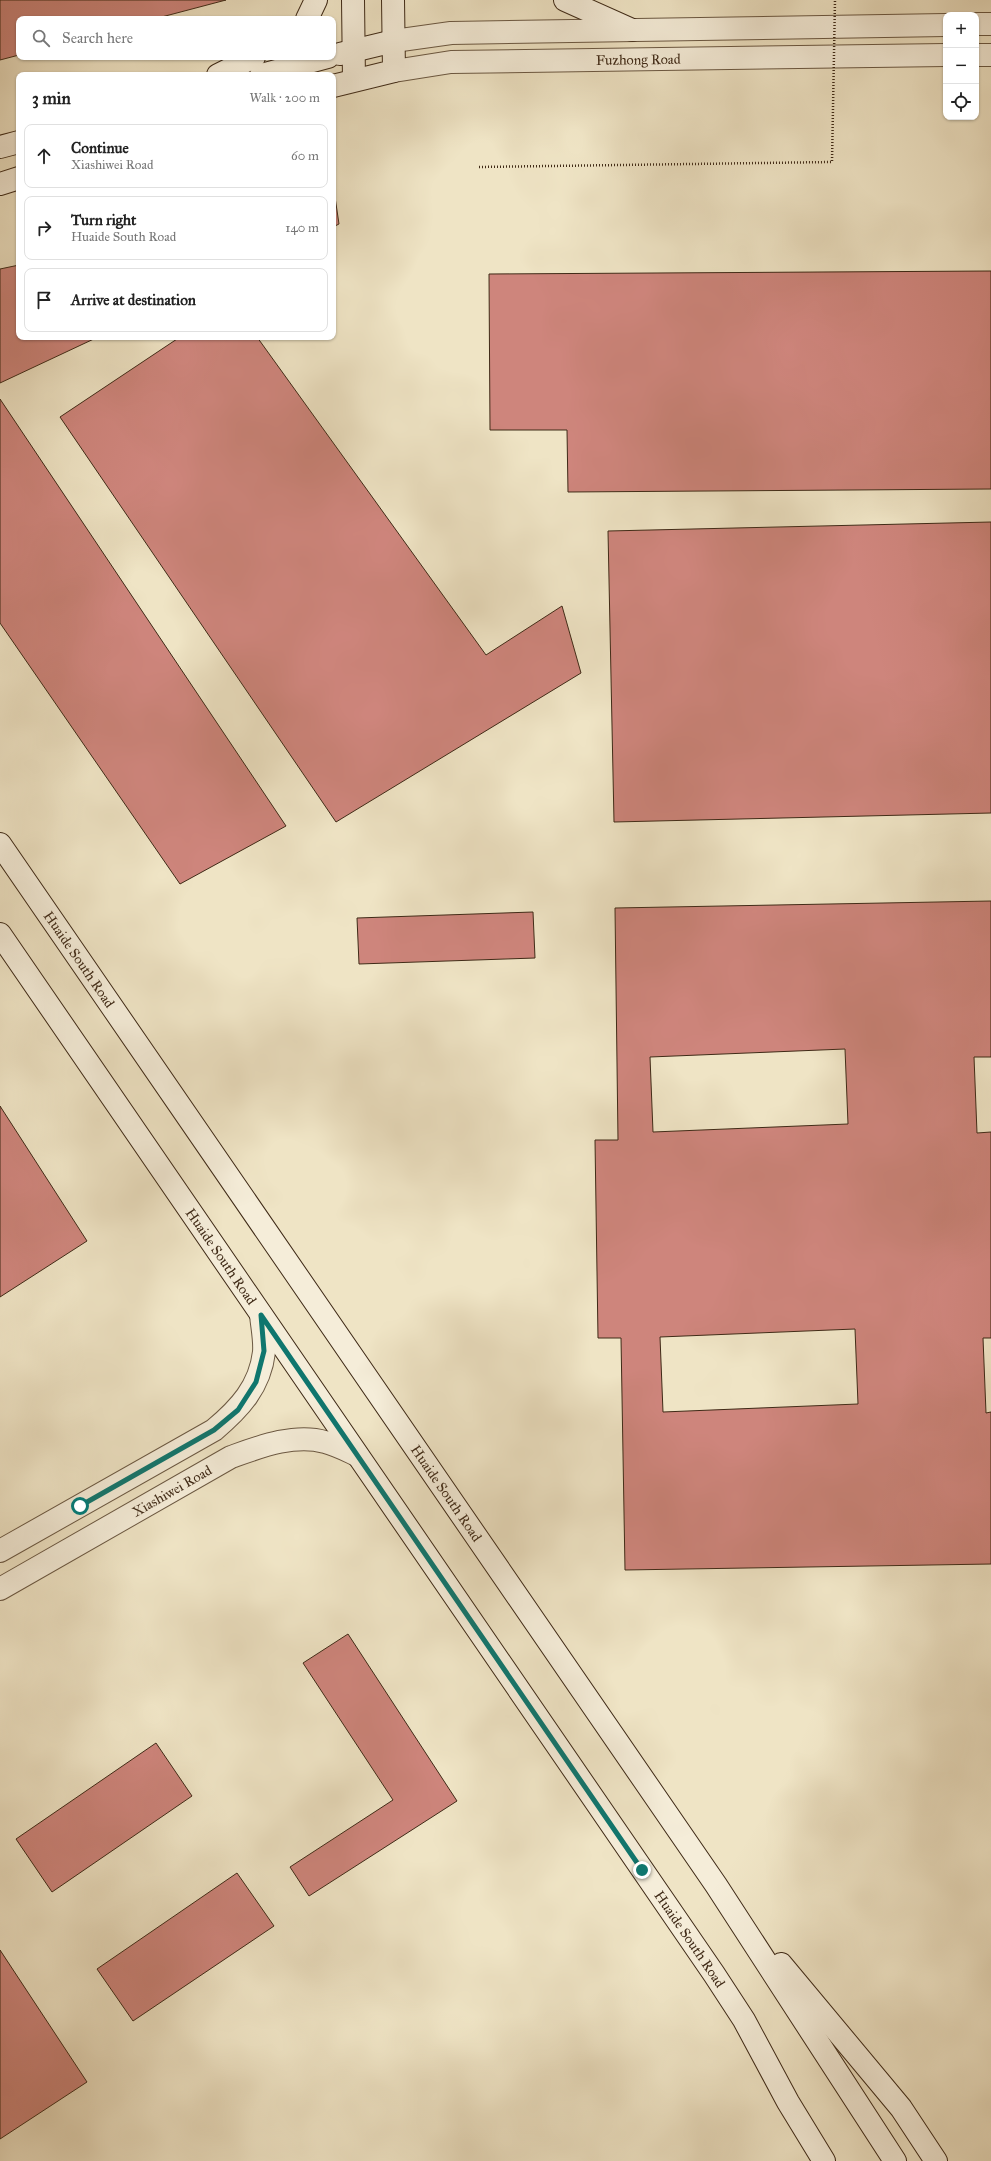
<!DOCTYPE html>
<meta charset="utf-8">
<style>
:root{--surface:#fff;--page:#f6f6f6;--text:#222;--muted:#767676;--line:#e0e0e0}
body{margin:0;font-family:"IM FELL Great Primer",serif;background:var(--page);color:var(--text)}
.controls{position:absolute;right:12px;top:12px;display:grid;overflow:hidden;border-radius:8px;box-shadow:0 1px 3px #0004}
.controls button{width:36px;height:36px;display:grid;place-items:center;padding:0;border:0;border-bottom:1px solid var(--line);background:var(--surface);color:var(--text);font:20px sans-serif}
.stop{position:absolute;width:12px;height:12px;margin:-9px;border:3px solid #0f766e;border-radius:50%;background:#fff}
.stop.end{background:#0f766e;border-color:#fff;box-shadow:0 1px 4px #0008}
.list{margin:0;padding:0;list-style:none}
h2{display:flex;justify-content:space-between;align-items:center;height:52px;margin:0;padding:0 16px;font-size:17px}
h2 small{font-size:13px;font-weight:400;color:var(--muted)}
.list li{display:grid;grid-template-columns:26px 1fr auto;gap:12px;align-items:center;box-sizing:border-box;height:64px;margin:0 8px 8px;padding:0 8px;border:1px solid var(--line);border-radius:8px}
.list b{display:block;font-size:15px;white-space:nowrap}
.list p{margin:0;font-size:13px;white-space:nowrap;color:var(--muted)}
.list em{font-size:13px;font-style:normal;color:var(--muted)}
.icon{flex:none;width:22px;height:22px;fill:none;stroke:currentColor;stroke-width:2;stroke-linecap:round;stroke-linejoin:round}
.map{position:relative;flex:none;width:991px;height:2161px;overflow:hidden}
.search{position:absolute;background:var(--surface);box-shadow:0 1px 3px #0004;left:16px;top:16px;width:320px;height:44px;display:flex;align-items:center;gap:10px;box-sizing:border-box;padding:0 14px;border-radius:8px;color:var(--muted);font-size:15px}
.panel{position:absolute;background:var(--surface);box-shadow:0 1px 3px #0004;left:16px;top:72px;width:320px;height:268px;border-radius:8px}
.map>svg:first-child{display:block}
.building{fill:#ce857c;stroke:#3f2a17;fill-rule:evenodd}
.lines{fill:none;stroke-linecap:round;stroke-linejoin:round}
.tertiary-casing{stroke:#6b5842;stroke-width:24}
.secondary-casing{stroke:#3f2a17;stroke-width:24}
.tertiary{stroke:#f5edd9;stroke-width:22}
.secondary{stroke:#f5edd9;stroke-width:22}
.path-bridge{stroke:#3f2a17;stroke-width:2.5;stroke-dasharray:1 2;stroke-linecap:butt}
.route{stroke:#0f766e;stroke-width:5}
.labels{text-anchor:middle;stroke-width:3;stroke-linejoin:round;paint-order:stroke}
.street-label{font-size:14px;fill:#3f2a17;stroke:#f5edd9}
</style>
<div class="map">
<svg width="991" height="2161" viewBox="0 0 991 2161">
<rect width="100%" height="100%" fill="#efe4c5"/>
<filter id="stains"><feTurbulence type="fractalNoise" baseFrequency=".005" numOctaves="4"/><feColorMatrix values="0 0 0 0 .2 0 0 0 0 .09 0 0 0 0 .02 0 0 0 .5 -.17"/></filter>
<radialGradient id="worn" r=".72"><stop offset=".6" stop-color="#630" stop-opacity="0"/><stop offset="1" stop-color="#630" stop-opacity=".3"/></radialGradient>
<path class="building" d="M0 0H226L154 19H19V55L0 60Z
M335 197 339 224 333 227V198Z
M19 265V337H98L0 383V269Z
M991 271V489L568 492 567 430H490L489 274Z
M180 337H257L486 655 562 606 581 673 336 822 60 417Z
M0 399 286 826 180 884 0 623Z
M991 522V813L614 822 608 531Z
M991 901V1057H974L977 1133 991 1132V1338H983L986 1413 991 1412V1564L625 1570 621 1338H598L595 1140H618L615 908ZM845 1049 848 1124 653 1132 650 1057ZM855 1329 858 1404 663 1412 660 1337Z
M533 912 535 958 359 964 357 918Z
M0 1106 87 1241 0 1297Z
M348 1634 457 1801 309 1896 290 1867 393 1800 303 1663Z
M156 1743 192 1796 52 1892 16 1839Z
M237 1873 274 1926 133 2021 97 1969Z
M0 1950 87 2082 0 2139Z"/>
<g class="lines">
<g class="tertiary-casing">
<g id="tertiary">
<path d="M976 24H991"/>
<path d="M394 41 451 33 946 25"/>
<path d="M976 55H991"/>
<path id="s1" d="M394 71 451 62 946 55"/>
<path d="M0 1551 214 1430C239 1409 260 1387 264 1352 265 1340 262 1326 261 1315"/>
<path id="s2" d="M0 1589 231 1457C259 1447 295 1433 325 1442 336 1445 346 1450 357 1455"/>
</g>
</g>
<g class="secondary-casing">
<g id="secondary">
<path d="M353 0 354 80"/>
<path d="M565 0 632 30"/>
<path d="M307 19 316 0"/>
<path d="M340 54 394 41"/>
<path d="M218 75 254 57"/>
<path d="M261 75 328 57"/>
<path d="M333 86 394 71 393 0"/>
<path d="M0 147 19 142"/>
<path d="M0 184 19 178"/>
<path id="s3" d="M0 844 716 1885 895 2161"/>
<path id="s4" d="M0 934 714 1974 744 2020 788 2102 824 2161"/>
<path d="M781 1964 901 2108 936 2161"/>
</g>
</g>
<use href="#tertiary" class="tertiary"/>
<use href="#secondary" class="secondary"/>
<path class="path-bridge" d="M479 167 832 162 835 0"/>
</g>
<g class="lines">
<path class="route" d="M80 1506 214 1430 238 1410 256 1382 264 1351 261 1315 642 1870"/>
</g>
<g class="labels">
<g class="street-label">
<text dy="5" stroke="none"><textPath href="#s1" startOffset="245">Fuzhong Road</textPath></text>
<text dy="5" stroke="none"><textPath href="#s3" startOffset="140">Huaide South Road</textPath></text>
<text dy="5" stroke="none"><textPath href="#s4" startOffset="391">Huaide South Road</textPath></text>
<text dy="5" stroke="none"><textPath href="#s2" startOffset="198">Xiashiwei Road</textPath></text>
<text dy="5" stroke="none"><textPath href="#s3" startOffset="788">Huaide South Road</textPath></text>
<text dy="5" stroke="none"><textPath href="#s4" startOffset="1219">Huaide South Road</textPath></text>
</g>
</g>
<rect width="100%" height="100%" filter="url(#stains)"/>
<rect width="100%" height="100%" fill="url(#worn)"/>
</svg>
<div class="controls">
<button>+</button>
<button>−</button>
<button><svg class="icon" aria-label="locate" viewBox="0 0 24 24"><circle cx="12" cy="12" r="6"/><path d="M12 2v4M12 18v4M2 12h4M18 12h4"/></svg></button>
</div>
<div class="stop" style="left:80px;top:1506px"></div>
<div class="stop end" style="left:642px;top:1870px"></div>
<div class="search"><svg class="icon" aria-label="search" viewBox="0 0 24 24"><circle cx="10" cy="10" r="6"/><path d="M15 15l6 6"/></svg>Search here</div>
<section class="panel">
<h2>3 min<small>Walk · 200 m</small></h2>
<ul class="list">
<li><svg class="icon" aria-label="ahead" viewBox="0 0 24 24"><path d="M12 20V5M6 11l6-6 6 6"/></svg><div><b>Continue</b><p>Xiashiwei Road</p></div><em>60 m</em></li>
<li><svg class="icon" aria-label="right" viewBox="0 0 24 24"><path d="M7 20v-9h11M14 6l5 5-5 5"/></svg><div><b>Turn right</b><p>Huaide South Road</p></div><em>140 m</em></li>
<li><svg class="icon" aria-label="arrive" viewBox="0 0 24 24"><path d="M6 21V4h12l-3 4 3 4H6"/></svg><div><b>Arrive at destination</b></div></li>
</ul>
</section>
</div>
